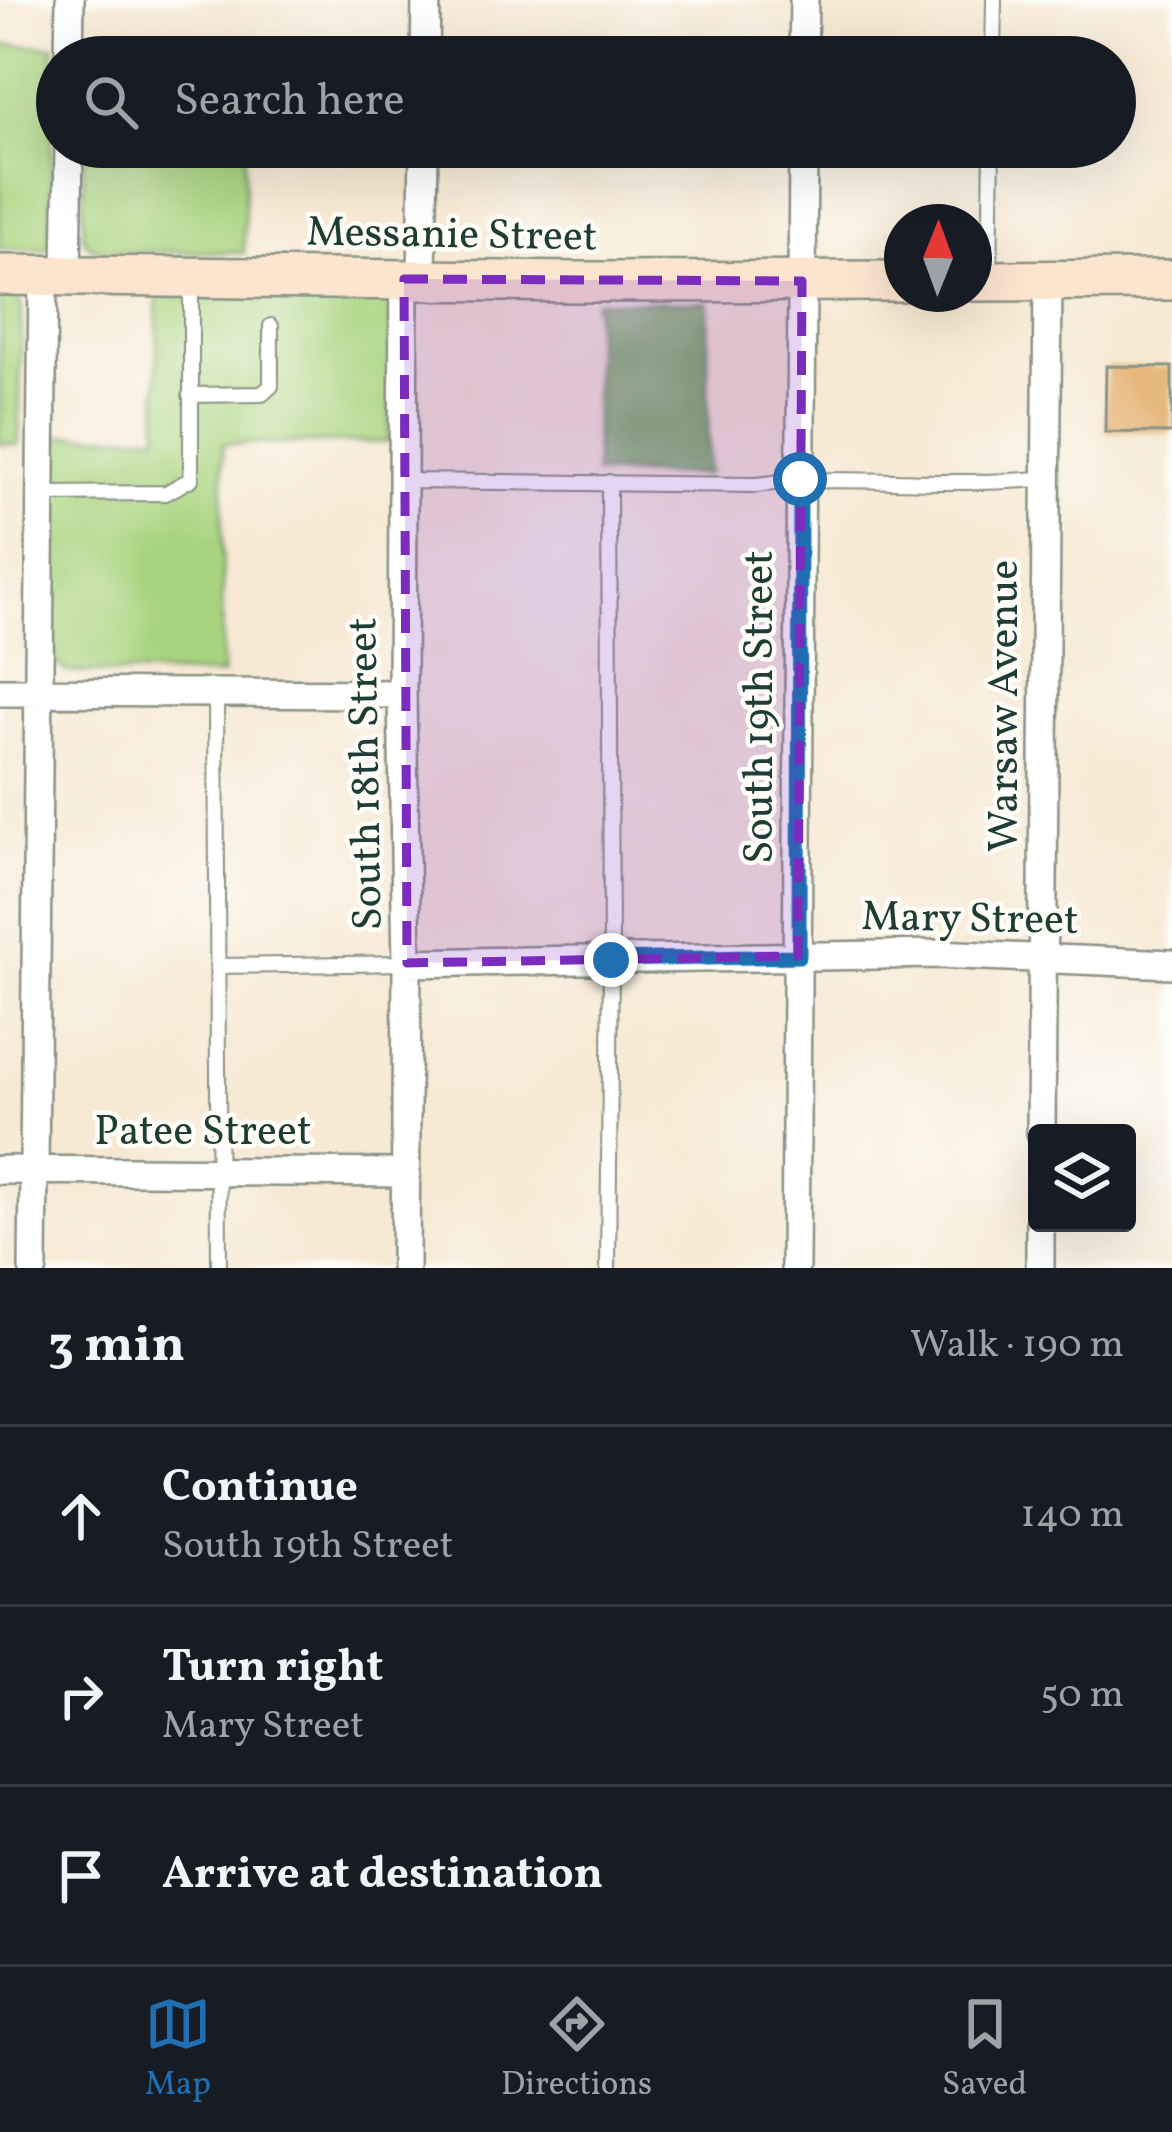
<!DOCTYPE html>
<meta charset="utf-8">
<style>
:root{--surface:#171b24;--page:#242831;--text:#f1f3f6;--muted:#9ea1a6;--line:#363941;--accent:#1f6fb2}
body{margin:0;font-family:Vollkorn,serif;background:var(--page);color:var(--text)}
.controls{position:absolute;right:36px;bottom:36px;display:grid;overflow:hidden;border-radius:12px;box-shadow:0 12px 48px #0002}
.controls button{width:108px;height:108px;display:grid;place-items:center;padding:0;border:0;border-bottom:3px solid var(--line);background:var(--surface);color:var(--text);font:60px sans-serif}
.compass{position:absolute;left:884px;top:204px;width:108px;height:108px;border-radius:50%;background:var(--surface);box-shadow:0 12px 48px #0002;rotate:1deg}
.stop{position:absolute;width:36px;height:36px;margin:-27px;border:9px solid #1f6fb2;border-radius:50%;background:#fff}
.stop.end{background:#1f6fb2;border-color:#fff;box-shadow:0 3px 12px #0008}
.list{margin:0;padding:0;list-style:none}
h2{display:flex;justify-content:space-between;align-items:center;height:156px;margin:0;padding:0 48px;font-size:51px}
h2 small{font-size:39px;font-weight:400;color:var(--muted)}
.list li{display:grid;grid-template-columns:78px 1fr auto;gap:36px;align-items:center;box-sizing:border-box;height:180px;padding:0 48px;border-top:3px solid var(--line)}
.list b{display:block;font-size:45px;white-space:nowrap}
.list p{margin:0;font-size:39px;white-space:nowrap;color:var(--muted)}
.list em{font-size:39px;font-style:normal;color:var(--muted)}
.icon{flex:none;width:66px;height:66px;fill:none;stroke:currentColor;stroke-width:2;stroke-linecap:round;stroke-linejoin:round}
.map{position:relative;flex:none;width:1172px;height:1268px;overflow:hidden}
.search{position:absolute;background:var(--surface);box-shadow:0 12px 48px #0002;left:36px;right:36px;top:36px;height:132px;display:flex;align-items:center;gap:30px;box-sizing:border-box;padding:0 42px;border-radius:66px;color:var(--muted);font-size:45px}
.sheet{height:696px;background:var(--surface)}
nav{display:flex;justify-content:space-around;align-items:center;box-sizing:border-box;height:168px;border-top:3px solid var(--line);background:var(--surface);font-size:33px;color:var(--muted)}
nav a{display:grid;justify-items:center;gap:6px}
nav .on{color:var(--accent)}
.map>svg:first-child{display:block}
.green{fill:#a9d47f;stroke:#64885a;stroke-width:3}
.forest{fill:#86b66e;stroke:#527a51;stroke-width:3}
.building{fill:#e7b87e}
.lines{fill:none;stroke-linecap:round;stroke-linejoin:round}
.lane-casing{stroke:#8b9384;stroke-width:18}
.street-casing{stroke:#8b9384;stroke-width:32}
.secondary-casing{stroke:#8b9384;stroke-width:44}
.lane{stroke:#fff;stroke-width:14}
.street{stroke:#fff;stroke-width:27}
.secondary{stroke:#fce5cf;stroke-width:39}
.route{stroke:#1f6fb2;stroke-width:15}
.marked{fill:#7b2cbf;fill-opacity:0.2;stroke:#7b2cbf;stroke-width:9;stroke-dasharray:24 15;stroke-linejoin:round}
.labels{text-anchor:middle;stroke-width:9;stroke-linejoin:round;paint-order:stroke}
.street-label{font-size:42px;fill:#1f3d34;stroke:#fdfcf7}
</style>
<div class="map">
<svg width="1172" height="1268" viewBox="0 0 1172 1268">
<rect width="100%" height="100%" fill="#fdfcf7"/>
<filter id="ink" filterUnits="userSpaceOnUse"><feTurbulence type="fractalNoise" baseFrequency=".00833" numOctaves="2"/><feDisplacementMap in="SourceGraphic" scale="24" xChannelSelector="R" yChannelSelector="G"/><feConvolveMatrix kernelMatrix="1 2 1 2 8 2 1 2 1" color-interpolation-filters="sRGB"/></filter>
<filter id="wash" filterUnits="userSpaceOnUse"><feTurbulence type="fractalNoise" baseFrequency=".004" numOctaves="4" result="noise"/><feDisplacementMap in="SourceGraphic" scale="48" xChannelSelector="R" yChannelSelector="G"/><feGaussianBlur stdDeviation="2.7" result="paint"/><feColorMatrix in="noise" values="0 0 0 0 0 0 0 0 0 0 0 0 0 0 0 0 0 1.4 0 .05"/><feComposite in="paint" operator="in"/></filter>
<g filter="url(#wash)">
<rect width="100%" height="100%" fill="#f7e9d4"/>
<path class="green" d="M0 45 54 46 50 244 44 250 0 249Z
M84 147H245L244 253 101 251 89 246 83 238Z
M0 294H14L20 300 22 310 19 445 0 444Z
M157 296 381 298 388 303 391 313 389 442 223 444 222 675 68 672 57 664 51 647 57 436 158 435Z"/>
<path class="forest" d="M595 301 708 302V474H595Z"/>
<g id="blocks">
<path class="building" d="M1106 366 1172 367V433L1105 432Z"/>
</g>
</g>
<g filter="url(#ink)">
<use href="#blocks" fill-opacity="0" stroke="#8b9384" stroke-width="3"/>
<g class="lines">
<g class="lane-casing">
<path id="lane" d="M993 57 994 0
M990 276 992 147
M190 395 262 394 271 386V326
M404 481 756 485C852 473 950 489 1046 478
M43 494 166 493 191 479V282
M216 695 219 1268
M218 966 407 963
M608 1268 611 960 609 482"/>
</g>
<g class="street-casing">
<path id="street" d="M69 57 70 0
M425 57 426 0
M803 57 804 0
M67 275 69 147
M404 279 402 694 407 963 405 1268
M422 280 424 147
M0 692 402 694
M407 963 936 954 1172 964
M1041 1133 1048 281
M0 1170 406 1173
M33 1268 43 275
M795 1268 803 147
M1040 1268V1223"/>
</g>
<g class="secondary-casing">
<path id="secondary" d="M0 275 579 282 902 281
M974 281 1172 280"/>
</g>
<use href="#lane" class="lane"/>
<use href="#street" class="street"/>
<use href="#secondary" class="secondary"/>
</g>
</g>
<g class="lines" filter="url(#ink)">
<path class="route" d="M611 960 799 956 800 479"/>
</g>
<path class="marked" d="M404 279 802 281 798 956 407 963Z"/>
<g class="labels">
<g class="street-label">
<text transform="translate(452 232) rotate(1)" y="15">Messanie Street</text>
<text transform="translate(1002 706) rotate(-90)" y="15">Warsaw Avenue</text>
<text transform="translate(757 707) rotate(-90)" y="15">South 19th Street</text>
<text transform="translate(363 774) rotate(-91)" y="15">South 18th Street</text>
<text transform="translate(970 916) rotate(1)" y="15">Mary Street</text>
<text x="203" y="1144">Patee Street</text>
</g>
</g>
</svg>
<div class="controls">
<button><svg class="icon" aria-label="layers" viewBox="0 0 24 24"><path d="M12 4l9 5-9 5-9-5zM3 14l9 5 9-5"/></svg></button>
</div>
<svg class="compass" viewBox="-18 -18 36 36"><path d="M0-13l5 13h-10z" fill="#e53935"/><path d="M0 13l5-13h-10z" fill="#9ea1a6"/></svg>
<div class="stop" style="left:800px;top:479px"></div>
<div class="stop end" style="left:611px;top:960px"></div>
<div class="search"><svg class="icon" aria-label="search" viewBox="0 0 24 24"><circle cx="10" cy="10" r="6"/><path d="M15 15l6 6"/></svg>Search here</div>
</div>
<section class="sheet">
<h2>3 min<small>Walk · 190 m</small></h2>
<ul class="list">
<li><svg class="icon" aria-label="ahead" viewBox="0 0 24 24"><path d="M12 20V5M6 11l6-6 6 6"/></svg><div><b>Continue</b><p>South 19th Street</p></div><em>140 m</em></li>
<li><svg class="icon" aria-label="right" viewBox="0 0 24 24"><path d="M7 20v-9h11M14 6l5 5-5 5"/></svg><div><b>Turn right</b><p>Mary Street</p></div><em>50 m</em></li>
<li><svg class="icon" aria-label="arrive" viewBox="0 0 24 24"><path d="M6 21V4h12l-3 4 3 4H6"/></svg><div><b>Arrive at destination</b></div></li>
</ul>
</section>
<nav>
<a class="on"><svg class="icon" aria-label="map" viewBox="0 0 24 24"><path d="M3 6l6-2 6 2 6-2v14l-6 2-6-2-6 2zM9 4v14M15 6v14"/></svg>Map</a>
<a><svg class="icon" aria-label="directions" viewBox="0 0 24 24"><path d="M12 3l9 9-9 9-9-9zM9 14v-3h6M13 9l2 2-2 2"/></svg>Directions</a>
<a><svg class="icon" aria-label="saved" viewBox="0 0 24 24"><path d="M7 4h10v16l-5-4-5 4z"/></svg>Saved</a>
</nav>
